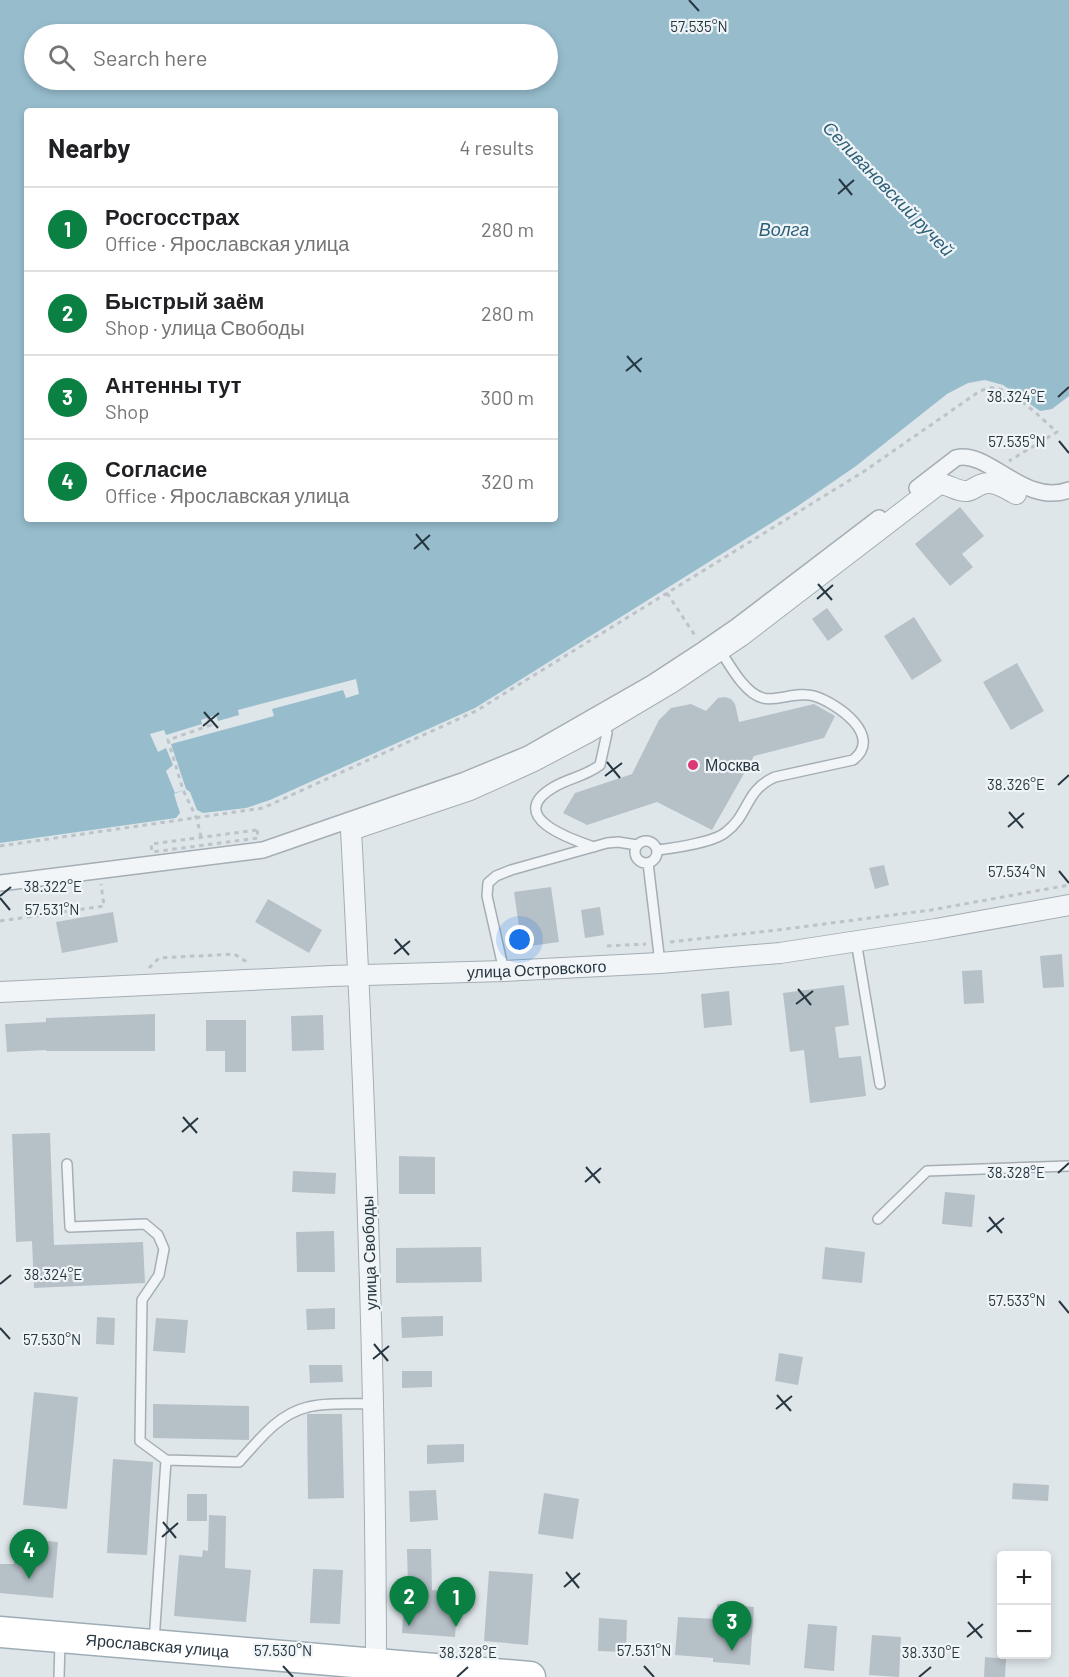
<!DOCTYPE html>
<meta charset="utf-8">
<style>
:root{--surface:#fff;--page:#f6f6f6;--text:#202124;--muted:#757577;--line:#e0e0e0;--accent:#0b8043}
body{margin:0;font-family:Barlow,sans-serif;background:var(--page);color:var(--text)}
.controls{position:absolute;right:18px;bottom:18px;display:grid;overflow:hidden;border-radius:6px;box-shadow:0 3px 9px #0003}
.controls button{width:54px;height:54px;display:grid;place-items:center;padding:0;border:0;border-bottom:2px solid var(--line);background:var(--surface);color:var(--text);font:30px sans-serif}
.you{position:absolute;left:520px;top:940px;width:21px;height:21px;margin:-15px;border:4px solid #fff;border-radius:50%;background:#1a73e8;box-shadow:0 0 0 9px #1a73e833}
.badge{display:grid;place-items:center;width:39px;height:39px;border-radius:50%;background:var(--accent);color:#fff;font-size:20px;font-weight:700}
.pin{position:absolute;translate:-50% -50px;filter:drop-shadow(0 2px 3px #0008)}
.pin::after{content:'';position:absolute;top:32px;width:21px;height:18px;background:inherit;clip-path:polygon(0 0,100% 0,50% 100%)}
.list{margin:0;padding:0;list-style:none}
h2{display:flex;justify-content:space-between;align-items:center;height:78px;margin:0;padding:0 24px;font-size:26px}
h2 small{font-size:20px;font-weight:400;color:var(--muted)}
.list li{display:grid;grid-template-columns:39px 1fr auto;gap:18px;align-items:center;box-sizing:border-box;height:84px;padding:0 24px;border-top:2px solid var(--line)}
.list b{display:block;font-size:22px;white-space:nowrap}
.list p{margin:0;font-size:20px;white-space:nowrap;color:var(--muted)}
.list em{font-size:20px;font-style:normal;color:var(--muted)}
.icon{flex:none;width:33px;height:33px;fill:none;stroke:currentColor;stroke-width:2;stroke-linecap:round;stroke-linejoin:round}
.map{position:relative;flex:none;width:1069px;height:1677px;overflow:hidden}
.search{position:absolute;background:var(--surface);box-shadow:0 3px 9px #0003;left:24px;top:24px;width:534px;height:66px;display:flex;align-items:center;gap:15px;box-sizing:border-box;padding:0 21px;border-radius:33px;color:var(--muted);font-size:22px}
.panel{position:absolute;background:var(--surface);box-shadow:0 3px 9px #0003;left:24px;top:108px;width:534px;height:414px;border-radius:6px}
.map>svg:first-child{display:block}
.water{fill:#97bdcd;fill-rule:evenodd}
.pier{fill:#dfe6ea}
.building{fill:#b6c0c7}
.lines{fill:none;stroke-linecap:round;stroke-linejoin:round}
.service-casing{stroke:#a4aeb4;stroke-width:12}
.pedestrian-casing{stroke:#a4aeb4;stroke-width:18}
.minor-casing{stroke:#a4aeb4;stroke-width:22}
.primary-casing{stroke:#9dadb6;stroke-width:33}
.path{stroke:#bdc4c9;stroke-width:3;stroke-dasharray:4.5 4.5;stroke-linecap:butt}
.service{stroke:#f2f5f8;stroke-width:9}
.pedestrian{stroke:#f2f5f8;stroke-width:15}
.minor{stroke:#f2f5f8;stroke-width:20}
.primary{stroke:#fff;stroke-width:30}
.ticks{fill:none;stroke:#273742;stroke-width:2}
.poi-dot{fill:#d93a74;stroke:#eff4f7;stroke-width:2}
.labels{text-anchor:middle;stroke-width:4.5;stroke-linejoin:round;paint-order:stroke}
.poi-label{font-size:16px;fill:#273742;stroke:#eff4f7;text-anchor:start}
.street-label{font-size:16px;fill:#273742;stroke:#eff4f7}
.water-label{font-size:18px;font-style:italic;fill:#2d6079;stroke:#eff4f7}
.ticks-label{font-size:15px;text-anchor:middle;fill:#273742;stroke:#eff4f7;stroke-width:4.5;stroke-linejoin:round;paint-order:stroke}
</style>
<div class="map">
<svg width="1069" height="1677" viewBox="0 0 1069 1677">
<rect width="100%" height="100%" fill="#dfe6ea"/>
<path class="water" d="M0 0H1069V396L1052 409 1040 411 1003 385 985 380 968 383 947 394 856 466 795 508 475 708 270 800 246 808 203 813 197 810 190 792 186 789 174 794 180 813 176 818 0 843ZM34 34H548V80H34ZM27 111H555V519H27Z"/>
<path class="pier" d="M356 679 359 694 346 698 343 690 272 709 274 716 171 744 186 789 175 793 166 771 173 765 166 748 158 752 150 734 164 730 166 735 202 724 201 720 216 715 218 721 239 715 238 710Z"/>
<path class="building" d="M960 507 984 536 962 554 973 567 950 586 915 544Z
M827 608 843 630 828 641 812 619Z
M914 617 942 661 912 680 884 636Z
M1017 663 1044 711 1011 730 983 682Z
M725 697 731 699 735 704 739 722 814 704 835 716 824 738 754 756 712 830 657 802 587 825 563 813 575 793 632 774 659 720 671 708 691 704 706 711 718 698Z
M884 865 889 885 875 889 869 868Z
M551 887 559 942 522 947 514 892Z
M268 899 322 930 309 953 255 922Z
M600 907 604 935 585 938 581 910Z
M113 912 118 942 62 953 56 922Z
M1062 954 1064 987 1043 988 1040 956Z
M982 970 984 1003 964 1004 962 971Z
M844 985 849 1025 835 1027 839 1058 861 1056 866 1096 810 1103 804 1050 790 1052 783 993Z
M729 991 732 1025 704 1028 701 994Z
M155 1014V1051H46V1050L7 1052 5 1024 46 1022V1018Z
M323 1015 324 1050 292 1051 291 1016Z
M206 1020H246V1072H225V1051H206Z
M50 1133 54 1245 143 1242 145 1283 34 1288 32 1241 16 1242 12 1134Z
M399 1156 435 1157V1194H399Z
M293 1171 336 1173 335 1194 292 1192Z
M945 1192 975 1195 972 1227 942 1224Z
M334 1231 335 1272H297L296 1232Z
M481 1247 482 1282 396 1283V1248Z
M825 1247 865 1252 862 1283 822 1279Z
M335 1308V1329L307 1330 306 1309Z
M443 1316V1336L402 1338 401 1317Z
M97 1317 115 1318 114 1345 96 1344Z
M156 1318 188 1320 185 1353 153 1351Z
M779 1353 803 1357 798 1385 775 1381Z
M309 1365H342L343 1382 310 1383Z
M402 1371H432V1387L402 1388Z
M34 1392 78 1397 67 1509 23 1505Z
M153 1404 249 1406V1440L153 1438Z
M307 1414H342L344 1498 308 1499Z
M464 1444V1462L427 1464V1445Z
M113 1459 153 1462 147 1555 107 1553Z
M1013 1483 1049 1485 1048 1501 1012 1499Z
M436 1490 438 1520 410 1522 409 1491Z
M544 1493 579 1499 573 1539 538 1534Z
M187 1494H207V1521H187Z
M209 1515 226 1516 225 1568 251 1570 246 1622 174 1616 179 1555 202 1557 203 1550 208 1551Z
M17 1538 58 1542 53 1598 0 1593V1564H14Z
M407 1549H431L432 1590 458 1592 455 1637 402 1633 405 1588H408Z
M313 1569 343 1570 340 1624 310 1623Z
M489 1571 533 1574 528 1645 484 1641Z
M717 1604 754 1607 750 1665 713 1662V1658L675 1655 678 1617 716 1619Z
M599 1618 627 1620 626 1652 598 1651Z
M808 1624 837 1626 834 1671 804 1668Z
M872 1635 901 1637 899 1677 869 1675Z
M985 1657 1006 1659 1005 1677H984Z"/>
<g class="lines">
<g class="service-casing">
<path id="service" d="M635 852a11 11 0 1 1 22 0a11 11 0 1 1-22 0Z
M594 847C570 839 504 816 554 787 569 778 586 776 600 765L607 733 602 724
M658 850C674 848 715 842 726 832 749 815 745 790 775 777L853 760C884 736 837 703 814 696 797 691 776 702 763 698 745 694 729 664 720 650
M648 863 660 963
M856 941 880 1084
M504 971 487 896 488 883 496 876 511 870 607 843 618 842 637 845
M67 1164 70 1227 145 1224 158 1235 164 1249 159 1275 142 1300 140 1441 166 1460 154 1642
M878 1219 927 1171 1069 1166
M166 1460 239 1462C259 1440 278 1414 308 1407 326 1402 354 1404 373 1404
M59 1677 60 1642"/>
</g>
<g class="pedestrian-casing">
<path id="pedestrian" d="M917 488 956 458C988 449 1025 507 1069 490
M0 883 263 850 465 780 528 754 652 683 704 649 736 627 879 518"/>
</g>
<g class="minor-casing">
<g id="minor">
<path id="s1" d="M0 992 331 976 504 971 660 963 780 953 936 929 1069 905"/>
<path d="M376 1674C376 1393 366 1111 351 830L470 790 532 762 587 733 671 683 741 636 939 484C949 484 957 492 967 491 971 491 977 486 980 485 993 479 1004 488 1016 494"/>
</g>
</g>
<g class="primary-casing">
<g id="primary">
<path id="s2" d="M0 1632 530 1677"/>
</g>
</g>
<path class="path" d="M667 593 696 637
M257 830 258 838 152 852 151 844Z
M201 837 197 819 183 790 168 740 211 725 208 718
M0 846 263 808 476 711 863 472 977 393C981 391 986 388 990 388 1009 385 1043 420 1057 432L1009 461
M0 921 104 906 101 884
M670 942 778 930 931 910 1069 885
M607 946 646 944
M149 968 159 958 234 954 247 962"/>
<use href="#service" class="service"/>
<use href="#pedestrian" class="pedestrian"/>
<use href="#minor" class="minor"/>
<use href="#primary" class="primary"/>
</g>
<path class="ticks" d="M689 0 699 11M839 179 852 195M838 194 854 180M627 356 641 372M626 371 642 358M1058 397 1069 387M1059 441 1069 453M416 534 429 550M414 549 430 535M818 584 832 600M817 599 833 585M204 712 218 728M203 726 219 713M607 762 620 778M605 776 622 763M1058 785 1069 775M1009 812 1023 828M1008 827 1024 813M1059 871 1069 883M0 896 11 887M0 898 10 910M395 939 409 955M394 954 410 941M798 989 811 1005M796 1004 813 991M183 1117 197 1133M182 1132 198 1118M586 1167 600 1183M1058 1173 1069 1163M585 1182 601 1168M989 1217 1002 1233M987 1232 1004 1218M0 1284 11 1275M1059 1301 1069 1313M0 1328 10 1339M374 1344 388 1361M373 1359 389 1346M777 1395 791 1411M776 1409 792 1396M163 1522 176 1538M162 1537 178 1523M566 1572 579 1588M564 1587 580 1573M968 1622 982 1638M967 1637 983 1624M283 1666 293 1677M644 1666 654 1677M457 1677 468 1667M919 1677 931 1667"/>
<circle class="poi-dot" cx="693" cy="765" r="6"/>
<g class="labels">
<g class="poi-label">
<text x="705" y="771">Москва</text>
</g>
<g class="street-label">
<text dy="6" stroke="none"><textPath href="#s1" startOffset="537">улица Островского</textPath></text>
<text transform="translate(369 1253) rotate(-92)" y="6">улица Свободы</text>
<text dy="6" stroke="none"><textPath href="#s2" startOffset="158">Ярославская улица</textPath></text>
</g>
<g class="water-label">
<text transform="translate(888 189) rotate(46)" y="6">Селивановский ручей</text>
<text x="784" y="236">Волга</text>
</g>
</g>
<g class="ticks-label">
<text x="699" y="32">57.535°N</text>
<text x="1016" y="402">38.324°E</text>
<text x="1017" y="447">57.535°N</text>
<text x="1016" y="790">38.326°E</text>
<text x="1017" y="877">57.534°N</text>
<text x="53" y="892">38.322°E</text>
<text x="52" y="915">57.531°N</text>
<text x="1016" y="1178">38.328°E</text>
<text x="53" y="1280">38.324°E</text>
<text x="1017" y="1306">57.533°N</text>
<text x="52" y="1345">57.530°N</text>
<text x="283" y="1656">57.530°N</text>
<text x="644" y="1656">57.531°N</text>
<text x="468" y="1658">38.328°E</text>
<text x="931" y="1658">38.330°E</text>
</g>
</svg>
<div class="controls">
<button>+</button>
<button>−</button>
</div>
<div class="you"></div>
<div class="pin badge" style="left:456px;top:1627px">1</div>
<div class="pin badge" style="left:409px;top:1626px">2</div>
<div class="pin badge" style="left:732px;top:1651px">3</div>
<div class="pin badge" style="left:29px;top:1579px">4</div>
<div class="search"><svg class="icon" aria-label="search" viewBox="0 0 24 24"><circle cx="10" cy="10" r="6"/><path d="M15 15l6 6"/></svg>Search here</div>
<section class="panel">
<h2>Nearby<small>4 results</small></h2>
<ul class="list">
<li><span class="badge">1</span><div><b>Росгосстрах</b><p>Office · Ярославская улица</p></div><em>280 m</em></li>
<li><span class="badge">2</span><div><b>Быстрый заём</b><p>Shop · улица Свободы</p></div><em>280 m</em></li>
<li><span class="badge">3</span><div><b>Антенны тут</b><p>Shop</p></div><em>300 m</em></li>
<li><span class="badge">4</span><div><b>Согласие</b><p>Office · Ярославская улица</p></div><em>320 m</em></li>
</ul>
</section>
</div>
